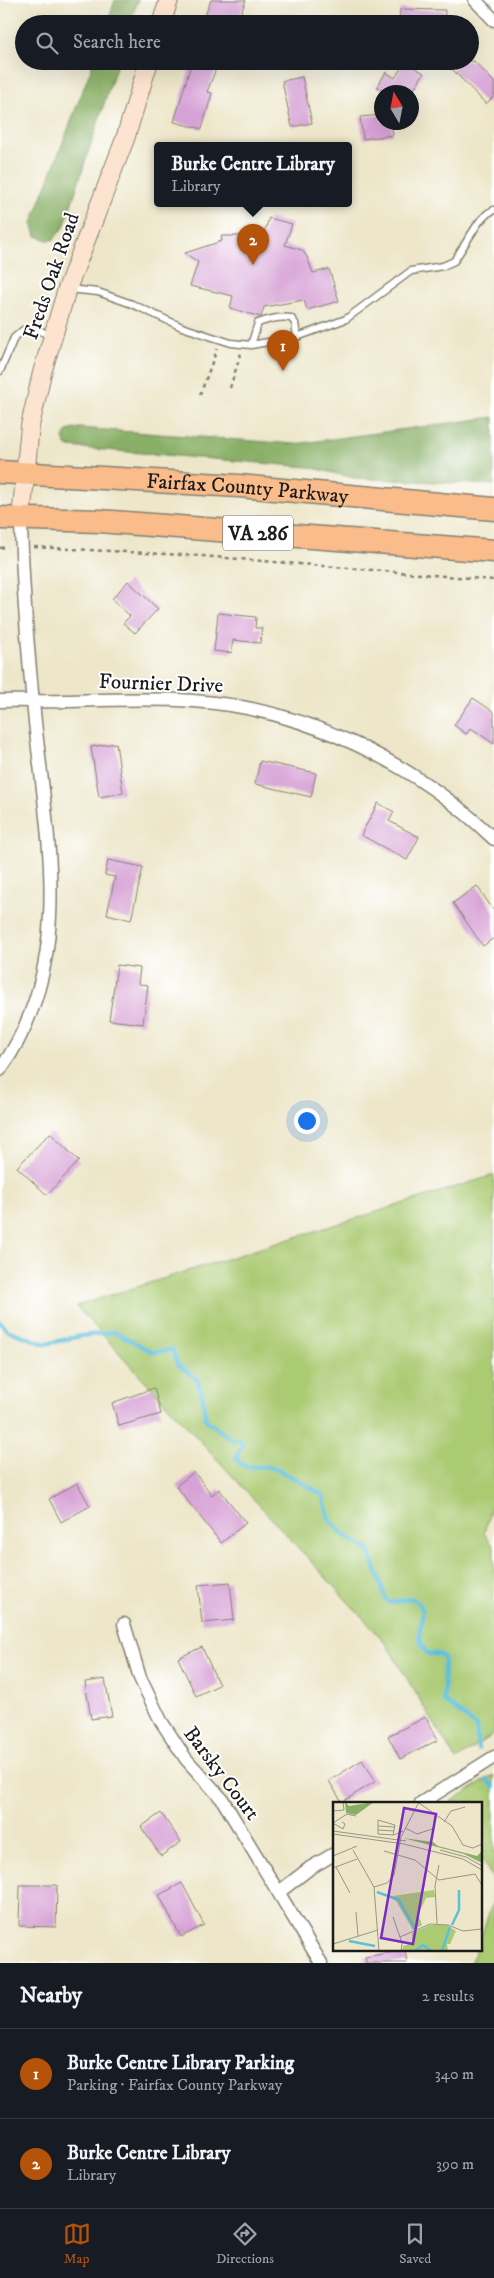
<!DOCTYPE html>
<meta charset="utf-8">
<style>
:root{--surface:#171b24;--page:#242831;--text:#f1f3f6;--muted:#9ea1a6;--line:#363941;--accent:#b45309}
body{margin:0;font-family:"IM FELL DW Pica",serif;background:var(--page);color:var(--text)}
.compass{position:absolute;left:374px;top:85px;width:45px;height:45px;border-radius:50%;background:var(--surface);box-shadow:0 5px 20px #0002;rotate:350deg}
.you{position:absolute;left:306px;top:1120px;width:18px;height:18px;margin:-12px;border:4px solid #fff;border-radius:50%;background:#1a73e8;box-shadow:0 0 0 8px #1a73e833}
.badge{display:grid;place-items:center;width:32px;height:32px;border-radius:50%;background:var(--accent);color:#fff;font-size:16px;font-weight:700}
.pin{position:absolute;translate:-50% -41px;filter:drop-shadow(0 1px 2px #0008)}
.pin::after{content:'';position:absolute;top:26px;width:18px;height:15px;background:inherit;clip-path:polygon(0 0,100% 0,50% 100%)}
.popup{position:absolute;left:154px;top:142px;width:198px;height:65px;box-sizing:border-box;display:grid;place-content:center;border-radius:5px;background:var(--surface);filter:drop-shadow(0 1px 4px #0005);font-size:16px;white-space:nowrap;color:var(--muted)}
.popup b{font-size:19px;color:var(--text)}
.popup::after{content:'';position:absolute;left:50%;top:100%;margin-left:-10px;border:10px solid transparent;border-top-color:var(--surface)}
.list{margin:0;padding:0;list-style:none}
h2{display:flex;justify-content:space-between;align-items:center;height:65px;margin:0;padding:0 20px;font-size:21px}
h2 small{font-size:16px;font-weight:400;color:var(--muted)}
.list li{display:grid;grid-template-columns:32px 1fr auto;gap:15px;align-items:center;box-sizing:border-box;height:90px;padding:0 20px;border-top:1px solid var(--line)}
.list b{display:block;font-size:19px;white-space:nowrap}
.list p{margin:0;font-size:16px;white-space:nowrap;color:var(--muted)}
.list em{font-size:16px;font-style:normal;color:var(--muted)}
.icon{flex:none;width:28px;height:28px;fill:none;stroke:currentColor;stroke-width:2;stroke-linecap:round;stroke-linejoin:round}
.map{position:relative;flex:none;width:494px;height:1963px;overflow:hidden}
.search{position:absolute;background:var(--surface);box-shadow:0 5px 20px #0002;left:15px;right:15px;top:15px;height:55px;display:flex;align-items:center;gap:12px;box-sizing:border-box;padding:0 18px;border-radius:28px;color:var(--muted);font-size:19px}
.sheet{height:245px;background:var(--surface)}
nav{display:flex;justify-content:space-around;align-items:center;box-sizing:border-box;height:70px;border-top:1px solid var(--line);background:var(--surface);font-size:14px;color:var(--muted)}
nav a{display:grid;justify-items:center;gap:2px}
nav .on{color:var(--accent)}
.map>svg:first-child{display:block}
.green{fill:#abcb73;stroke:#647448}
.forest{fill:#88af65;stroke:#526640}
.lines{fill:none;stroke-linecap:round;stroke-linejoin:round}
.stream{stroke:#5dbfdc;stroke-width:4.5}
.building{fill:#d7a2d6}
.lane-casing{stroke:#848172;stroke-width:9}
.street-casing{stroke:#848172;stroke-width:15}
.secondary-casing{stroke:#848172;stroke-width:20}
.highway-casing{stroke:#848172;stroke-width:25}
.path{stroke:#848172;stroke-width:2.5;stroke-dasharray:4 4;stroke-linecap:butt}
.lane{stroke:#fff;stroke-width:6}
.street{stroke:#fff;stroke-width:12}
.secondary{stroke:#fde4d0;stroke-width:18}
.highway{stroke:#f9bc8a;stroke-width:22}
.labels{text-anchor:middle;stroke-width:4;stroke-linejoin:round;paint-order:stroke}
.shield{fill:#fff;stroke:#606060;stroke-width:1}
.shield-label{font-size:20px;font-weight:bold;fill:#1c1c1c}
.street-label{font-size:21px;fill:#1c1c1c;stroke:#fff}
.inset-river{fill:none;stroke:#5dbfdc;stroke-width:2.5}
.inset-road{fill:none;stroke:#999584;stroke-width:1}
.view{fill:#7b2cbf;fill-opacity:0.15;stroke:#7b2cbf;stroke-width:2.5}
.inset-edge{fill:none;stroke:#1c1c1c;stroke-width:2.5}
</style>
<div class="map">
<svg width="494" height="1963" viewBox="0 0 494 1963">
<rect width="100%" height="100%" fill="#fff"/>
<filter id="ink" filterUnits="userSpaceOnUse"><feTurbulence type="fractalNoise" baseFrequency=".02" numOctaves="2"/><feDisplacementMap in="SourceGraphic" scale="10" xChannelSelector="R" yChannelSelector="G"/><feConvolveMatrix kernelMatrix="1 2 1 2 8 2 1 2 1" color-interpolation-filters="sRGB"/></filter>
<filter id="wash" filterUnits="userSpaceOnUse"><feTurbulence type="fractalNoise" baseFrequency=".0096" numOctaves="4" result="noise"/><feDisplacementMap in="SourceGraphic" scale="20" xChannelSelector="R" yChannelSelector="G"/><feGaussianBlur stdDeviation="1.12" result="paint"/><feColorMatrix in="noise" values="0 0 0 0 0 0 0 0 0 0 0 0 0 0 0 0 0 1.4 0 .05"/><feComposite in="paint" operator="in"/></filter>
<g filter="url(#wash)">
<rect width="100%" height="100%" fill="#ede6c9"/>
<path class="green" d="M494 1175V1497L484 1533 494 1547V1734L456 1760 385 1642 76 1306Z
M494 1775V1881L480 1856V1803L450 1802Z
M494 1898V1963H470L477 1949H480V1940Z"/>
<path class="forest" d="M115 0H138L130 24H107Z
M94 61H118L64 227 53 240H47L36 236 32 223Z
M494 417V485L354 478 308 467 69 447 65 444 63 438 67 431 79 428 295 444Z"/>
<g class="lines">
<path class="stream" d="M0 1322 7 1330 45 1344 81 1336 115 1332 153 1352 173 1350 177 1364 197 1379 202 1394 206 1420 230 1438 241 1441 242 1446 236 1458C244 1471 254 1465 267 1467 280 1468 311 1488 323 1495L329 1519 344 1535 369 1550 386 1599 391 1603 411 1598C439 1614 405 1627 428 1654H439L444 1657V1701L476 1726 478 1749
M487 1780 494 1787"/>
</g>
<g id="blocks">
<path class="building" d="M211 0H246L237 24H213L203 21Z
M400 9 445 10 444 24H399Z
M192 61H219L207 92 212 93 202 129 174 122Z
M460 61H474L494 82V96L486 104 452 69Z
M405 62 424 73 412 92H386L377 87 386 72 395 78Z
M302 77 312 123 292 127 282 81Z
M382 115V122H391L393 135 363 139 360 117Z
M269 218 292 224 285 245 302 250 307 257 313 273 329 269 339 301 307 310 304 300 264 307 261 317 230 308 233 296 190 286 198 262 185 253 222 241 221 236H263Z
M128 581 158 609 135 633 123 623 130 616 112 599Z
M218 613 256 617 255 628H262L260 643 233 640 231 653 214 651Z
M473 698 494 712V744L471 728 466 734 454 725Z
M116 743 123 793 99 797 91 747Z
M260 761 316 773 311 797 255 784Z
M378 803 394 812 389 821 419 837 407 860 361 835Z
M108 860 143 867 131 920 107 914 115 877 105 875Z
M477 886 494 911V938L483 946 453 903Z
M117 965 140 968 138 984 148 985 143 1024 109 1020Z
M50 1133 79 1161 47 1195 17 1167Z
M154 1388 161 1414 119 1426 112 1403Z
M194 1472 212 1495 219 1489 246 1523 221 1543 176 1486Z
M77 1483 90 1506 61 1522 49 1499Z
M230 1582 234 1620 202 1623 198 1585Z
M202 1647 219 1685 196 1696 178 1658Z
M105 1679 112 1716 91 1719 85 1682Z
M426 1717 438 1740 400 1759 388 1736Z
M362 1760 376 1781 342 1802 329 1781Z
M161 1813 181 1842 161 1856 141 1827Z
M182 1883 204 1925 181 1937 159 1895Z
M20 1885H57L56 1927 19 1926Z
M405 1950 407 1963H366L365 1957Z"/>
</g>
</g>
<g filter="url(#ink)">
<use href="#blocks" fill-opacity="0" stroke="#848172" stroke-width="1"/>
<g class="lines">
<g class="lane-casing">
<path id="lane" d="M69 289 98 292 132 304 182 327 231 343 251 345 297 337 346 319 411 271 443 266 454 261 479 222 488 213 494 210
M251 345 258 323C269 319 280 316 291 318L295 323 297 337
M0 371 14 338 23 330H39L52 337"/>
</g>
<g class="street-casing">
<path id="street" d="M475 0 494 20
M0 701C21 700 43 702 64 701 107 700 151 698 193 701 304 708 415 763 494 839
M0 1070C75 965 48 842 35 722 28 654 22 586 21 518
M124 1624 140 1678 161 1721 186 1759 222 1799 321 1963
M421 1803 494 1757
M279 1892 310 1868 334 1854"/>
</g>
<g class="secondary-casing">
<path id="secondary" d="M161 24 169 0
M21 518 30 426 42 373 67 289 125 139 149 61"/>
</g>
<g class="highway-casing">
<g id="highway">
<path id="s1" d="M0 472 239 486 494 509"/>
<path d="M0 518 99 521 494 551"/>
</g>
</g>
<path class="path" d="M230 388 241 353
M200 395 217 349
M34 547 202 556 494 580
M0 548 8 547"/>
<use href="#lane" class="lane"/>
<use href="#street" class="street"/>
<use href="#secondary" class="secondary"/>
<use href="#highway" class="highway"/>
</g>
</g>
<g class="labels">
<rect class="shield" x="223" y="515.5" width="70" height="35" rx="4"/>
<g class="shield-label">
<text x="258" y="540">VA 286</text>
</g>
<g class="street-label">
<text transform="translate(51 276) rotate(-71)" y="7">Freds Oak Road</text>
<text dy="7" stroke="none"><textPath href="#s1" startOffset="248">Fairfax County Parkway</textPath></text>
<text transform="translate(161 683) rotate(2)" y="7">Fournier Drive</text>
<text transform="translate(222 1773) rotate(53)" y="7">Barsky Court</text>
</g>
</g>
<g transform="translate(333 1802)">
<rect width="149" height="149" fill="#ede6c9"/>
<path d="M101 88 102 95 93 96 85 113 89 123 80 128 60 94ZM97 123H114L123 129 117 142H114L115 149H69L70 144 79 141V131Z" fill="#abcb73"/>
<path d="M12 0 16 4 41 0 23 13 13 11ZM70 36 100 40 105 44 144 54 149 49V61L131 52Z" fill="#88af65"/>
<path class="inset-river" d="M44 90 66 98 82 127M119 123 126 108V88M16 139 42 144M82 149 90 143 98 149M109 149 117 125"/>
<path class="inset-road" d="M86 1 119 24 130 43 140 46 149 42M0 9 11 8 10 0M111 20 118 9 132 5M0 21 14 12 23 14M0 21 10 27 12 22 9 20M45 24 62 25M72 26 84 32 102 26M45 28 61 29M0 29 73 39M0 32 71 42 130 57 149 68M60 33 62 23 45 18V32L61 33 70 29M20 48 41 85 46 149M107 48 133 55 149 64M51 49 82 58 106 78 142 72 149 83M0 54 24 44M3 65 17 91M0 66 24 57M41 85 54 81 61 73 68 35 86 0M23 110 25 134M60 115 69 141 68 149M104 122 102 84 106 63M67 135 97 122 115 123 130 129 149 127M0 142 45 128"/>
<path class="view" d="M71 6 103 12 80 142 48 136Z"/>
<rect width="149" height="149" class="inset-edge"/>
</g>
</svg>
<svg class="compass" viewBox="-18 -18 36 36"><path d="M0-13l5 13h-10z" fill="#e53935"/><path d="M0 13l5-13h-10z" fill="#9ea1a6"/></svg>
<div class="you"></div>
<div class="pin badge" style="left:283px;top:371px">1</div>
<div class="pin badge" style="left:253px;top:265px">2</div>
<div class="popup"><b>Burke Centre Library</b>Library</div>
<div class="search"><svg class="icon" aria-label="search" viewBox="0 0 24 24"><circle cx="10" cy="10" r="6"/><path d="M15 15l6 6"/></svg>Search here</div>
</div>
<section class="sheet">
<h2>Nearby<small>2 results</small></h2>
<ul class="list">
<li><span class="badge">1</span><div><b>Burke Centre Library Parking</b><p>Parking · Fairfax County Parkway</p></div><em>340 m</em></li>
<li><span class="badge">2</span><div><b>Burke Centre Library</b><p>Library</p></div><em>390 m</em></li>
</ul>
</section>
<nav>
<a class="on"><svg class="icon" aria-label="map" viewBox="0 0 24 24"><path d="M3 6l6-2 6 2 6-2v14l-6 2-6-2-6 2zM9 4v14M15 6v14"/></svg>Map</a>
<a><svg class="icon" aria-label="directions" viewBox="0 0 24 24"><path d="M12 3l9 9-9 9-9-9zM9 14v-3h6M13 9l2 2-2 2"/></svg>Directions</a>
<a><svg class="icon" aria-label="saved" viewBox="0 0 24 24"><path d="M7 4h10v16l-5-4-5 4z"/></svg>Saved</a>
</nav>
